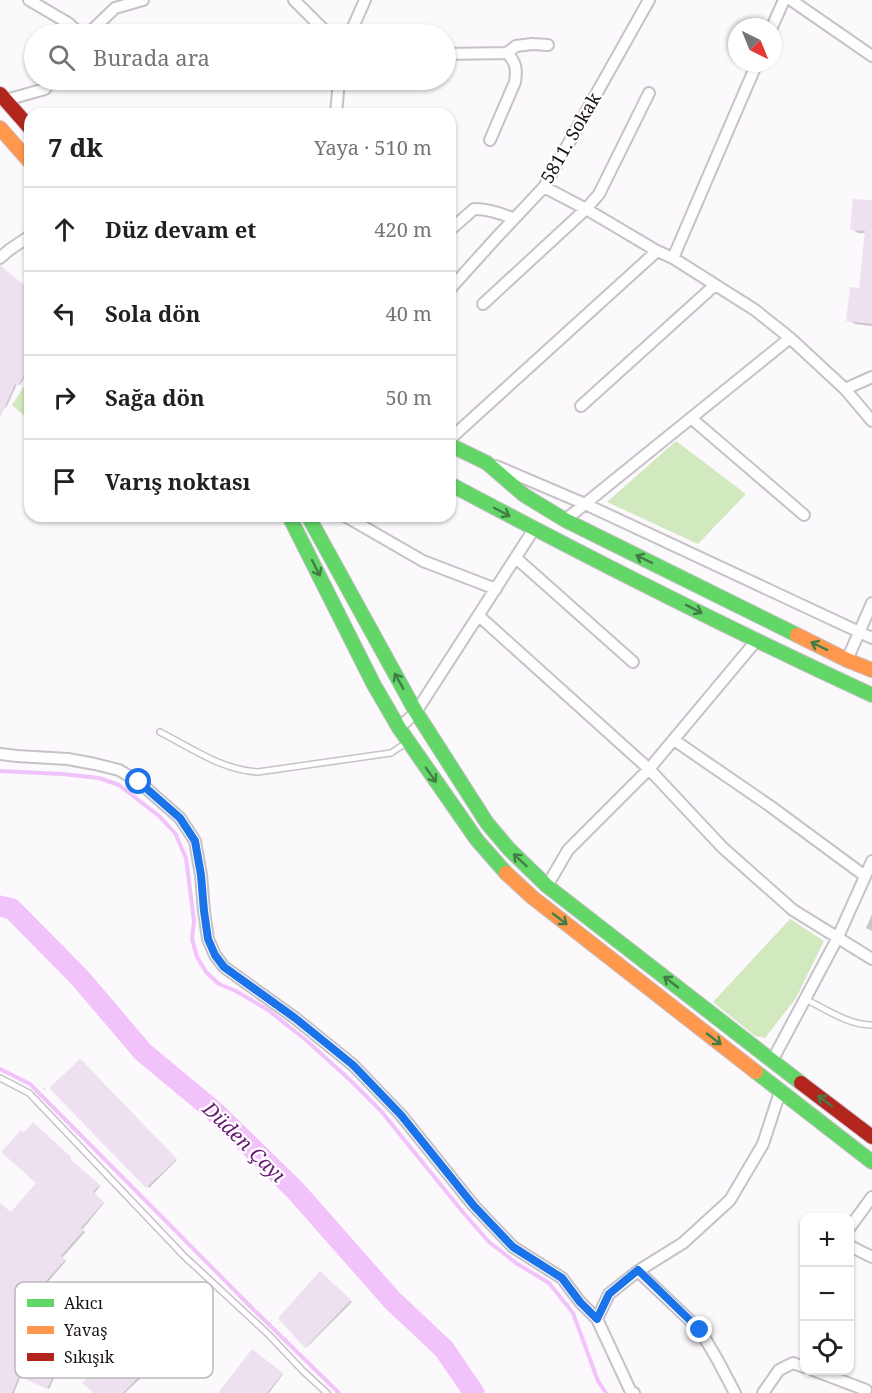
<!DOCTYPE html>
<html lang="tr">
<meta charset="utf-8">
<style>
:root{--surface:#fff;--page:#f2f2f2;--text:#202124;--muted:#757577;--line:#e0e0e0}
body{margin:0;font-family:"Noto Serif",serif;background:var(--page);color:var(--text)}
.controls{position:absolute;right:18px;bottom:18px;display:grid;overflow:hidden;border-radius:12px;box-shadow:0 2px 4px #0004}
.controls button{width:54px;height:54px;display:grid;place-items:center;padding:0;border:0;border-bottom:2px solid var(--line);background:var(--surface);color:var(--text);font:30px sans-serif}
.compass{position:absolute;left:728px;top:18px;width:54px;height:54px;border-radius:50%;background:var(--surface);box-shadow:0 2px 4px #0004;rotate:137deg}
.stop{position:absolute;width:18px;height:18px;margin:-14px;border:4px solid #1a73e8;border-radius:50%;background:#fff}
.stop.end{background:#1a73e8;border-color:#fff;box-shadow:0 2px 6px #0008}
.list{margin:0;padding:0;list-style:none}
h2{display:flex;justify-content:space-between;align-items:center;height:78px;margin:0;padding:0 24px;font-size:26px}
h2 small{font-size:20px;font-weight:400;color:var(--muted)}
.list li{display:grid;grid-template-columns:39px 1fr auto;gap:18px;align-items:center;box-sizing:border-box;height:84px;padding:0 24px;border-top:2px solid var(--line)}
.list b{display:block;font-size:22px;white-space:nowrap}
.list em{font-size:20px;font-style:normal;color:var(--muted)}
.icon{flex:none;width:33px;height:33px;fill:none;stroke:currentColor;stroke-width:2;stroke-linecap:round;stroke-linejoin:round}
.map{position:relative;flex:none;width:872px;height:1393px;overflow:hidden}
.search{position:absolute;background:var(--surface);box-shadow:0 2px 4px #0004;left:24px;top:24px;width:432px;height:66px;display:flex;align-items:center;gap:15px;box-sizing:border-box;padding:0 21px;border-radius:33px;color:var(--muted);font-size:22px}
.panel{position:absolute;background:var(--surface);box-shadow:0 2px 4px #0004;left:24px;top:108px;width:432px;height:414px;border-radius:18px}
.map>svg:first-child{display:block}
.green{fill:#d2e8bf}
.shadow{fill:#0003}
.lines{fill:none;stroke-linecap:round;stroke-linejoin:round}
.stream{stroke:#f2c3fa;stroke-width:4}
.river{stroke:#f2c3fa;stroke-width:21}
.building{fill:#ede1ef}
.lane-casing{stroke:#c7c1c8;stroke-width:8}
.street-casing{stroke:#c7c1c8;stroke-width:14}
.fast-casing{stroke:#c7c1c8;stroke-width:16}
.slow-casing{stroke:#c7c1c8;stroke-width:16}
.jam-casing{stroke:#c7c1c8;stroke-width:16}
.path{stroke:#dcdadc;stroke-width:2;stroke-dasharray:1.5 4.5;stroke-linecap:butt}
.lane{stroke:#fffeff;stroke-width:5}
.street{stroke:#fffeff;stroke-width:10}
.fast{stroke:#63d668;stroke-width:14}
.slow{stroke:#ff974d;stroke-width:14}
.jam{stroke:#b3261e;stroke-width:14}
.oneway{stroke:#427d45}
.route{stroke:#1a73e8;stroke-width:8}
.labels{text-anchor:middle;stroke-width:4.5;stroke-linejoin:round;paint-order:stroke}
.street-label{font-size:18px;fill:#1a111b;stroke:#fff}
.water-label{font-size:20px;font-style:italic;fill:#681b75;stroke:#fff}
.key{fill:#fff;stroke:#bab8bb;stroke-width:1.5}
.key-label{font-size:16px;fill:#1a111b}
</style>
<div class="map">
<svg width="872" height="1393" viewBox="0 0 872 1393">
<rect width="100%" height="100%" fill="#fcf9fd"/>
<path class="green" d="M30 377V421L12 405Z
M676 441 746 494 698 544 607 502Z
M790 919 824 941 796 998 765 1038 755 1036 713 1002Z"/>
<path class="shadow" d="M872 202V326L855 324 848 320 861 290 867 233H858L852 229Z
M0 273 30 291V368L20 385 17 384 7 406 1 412 0 415Z
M872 914V931L866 928Z
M82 1061 177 1160 149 1188 51 1088Z
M35 1125 71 1159 70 1160 100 1186 94 1194 104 1203 82 1230 85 1232 62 1258 66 1261 47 1283 90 1303 49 1389 21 1375 14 1393H0V1204L11 1214 39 1183 25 1134Z
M322 1274 352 1302 307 1347H306Z
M120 1346 131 1356 129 1358 145 1374 125 1393H94Z
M253 1351 283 1374 269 1393H220Z"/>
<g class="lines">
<path class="stream" d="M0 771 62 774 99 778 119 785 159 816 175 833 186 858 194 921 192 939 197 957 206 972 219 984 236 991 268 1010 307 1041 349 1079 381 1111 462 1211 489 1242 516 1263 549 1283 573 1313 598 1381 606 1393
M0 1069 30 1084 254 1310 339 1393"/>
<path class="river" d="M0 906 12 909 80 978 143 1052 214 1111 295 1190 392 1300 444 1349 474 1393"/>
</g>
<path class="building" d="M853 199 872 200V324L846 321 850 287 859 288 865 231 850 230Z
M0 265 30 290V365L18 386 15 384 0 418Z
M80 1059 177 1159 146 1188 49 1088Z
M33 1122 71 1157 70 1159 100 1185 93 1192 104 1202 81 1228 84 1230 61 1256 65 1260 46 1281 90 1301 47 1389 19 1376 12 1393H0V1203L11 1212 36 1183 1 1152 21 1130 24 1132Z
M320 1271 351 1300 305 1348 278 1318Z
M118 1343 130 1354 128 1356 144 1372 123 1393H94L82 1383Z
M252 1349 283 1373 267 1393H218Z"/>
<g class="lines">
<g class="lane-casing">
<path id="lane" d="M160 732C191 748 222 770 258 772L391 753 406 743
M805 999C826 1009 848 1025 872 1025
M0 1078 29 1093 184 1256 268 1334 303 1371 327 1393"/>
</g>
<g class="street-casing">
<path id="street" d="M29 0 68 23 80 34
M294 0 328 34
M791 0 872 56
M772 27 784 0
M88 34 115 8 143 0
M350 34 365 0
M446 54 507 53 516 46 532 44 548 45
M150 80 154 82 208 81 216 80
M6 100 45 89 52 80
M336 114 339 80
M490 140 515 82C517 69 516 62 507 53
M544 187 586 209 657 251 673 258 755 310 790 338 845 389 872 421
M450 230 474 209C489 209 501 213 514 219
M0 258 9 250 30 236
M673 258 757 63
M450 289 496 238 544 187 649 0
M483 304 586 209 599 194 649 93
M845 389 872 377
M581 406 715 285
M691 418 804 515
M450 439 657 251
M496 466 585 504 872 638
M345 516 423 561 496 589
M565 520 790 338
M516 558 633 662
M479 616 649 769 722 847 793 910 872 959
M847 660 872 603
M399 728 416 712 534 529
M674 740 770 806 865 876
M0 754 17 756 68 759 95 764 119 770 139 782 180 818 195 841 201 875 204 911 208 939 215 955 224 967 295 1018 353 1065 401 1115 474 1206 513 1247 562 1278 580 1302 597 1319
M547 886 568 850 649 769 756 641
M772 1061 837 939 872 861
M850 1227 872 1197
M850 1246 872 1257
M638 1271 700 1330 717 1359 735 1393
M813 1370 866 1390
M634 1393 631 1392 597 1319 609 1294 638 1271 683 1243 730 1200 763 1144 780 1092
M763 1393 779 1370 793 1363 804 1367"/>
</g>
<g class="fast-casing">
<path id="fast" d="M450 445 487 463 524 495 565 520 797 635
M450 484C589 558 729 629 872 695
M289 516 374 685 399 728 477 840 506 873
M308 516 416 712 487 823 509 849 547 886 801 1083
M756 1072 872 1162"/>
</g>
<g class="slow-casing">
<path id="slow" d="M0 128 30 162
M797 635 847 660 872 670
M506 873 532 897 756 1072"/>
</g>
<g class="jam-casing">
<path id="jam" d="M0 94 30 128
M801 1083 872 1137"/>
</g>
<path class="path" d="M40 1094 46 1087"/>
<use href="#lane" class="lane"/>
<use href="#street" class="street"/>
<use href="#fast" class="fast"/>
<use href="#slow" class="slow"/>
<use href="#jam" class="jam"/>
</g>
<defs><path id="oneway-shaft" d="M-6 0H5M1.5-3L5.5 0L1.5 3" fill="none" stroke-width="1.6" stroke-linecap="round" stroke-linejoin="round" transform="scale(1.5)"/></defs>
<g class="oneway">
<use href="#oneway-shaft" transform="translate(502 512) rotate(28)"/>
<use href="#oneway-shaft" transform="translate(644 559) rotate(-154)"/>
<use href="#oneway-shaft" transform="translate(316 568) rotate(63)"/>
<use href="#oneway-shaft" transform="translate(694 609) rotate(27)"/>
<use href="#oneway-shaft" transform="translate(819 646) rotate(-154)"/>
<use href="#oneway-shaft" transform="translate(399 681) rotate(-119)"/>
<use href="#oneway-shaft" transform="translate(431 775) rotate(55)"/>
<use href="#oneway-shaft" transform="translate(520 860) rotate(-137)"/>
<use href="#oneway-shaft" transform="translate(560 919) rotate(38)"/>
<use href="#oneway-shaft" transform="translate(671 982) rotate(-142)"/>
<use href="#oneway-shaft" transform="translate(714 1039) rotate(38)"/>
<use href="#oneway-shaft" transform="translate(825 1101) rotate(-143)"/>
</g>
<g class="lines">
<path class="route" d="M139 782 180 818 195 841 201 875 204 911 208 939 215 955 224 967 295 1018 353 1065 401 1115 474 1206 513 1247 562 1278 580 1302 597 1319 609 1294 638 1270 700 1330"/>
</g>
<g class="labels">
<g class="street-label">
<text transform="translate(571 138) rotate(-60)" y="6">5811. Sokak</text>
</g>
<g class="water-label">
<text transform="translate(244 1142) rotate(44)" y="7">Düden Çayı</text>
</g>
</g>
<rect x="15" y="1282" width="198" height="96" rx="9" class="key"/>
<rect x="27" y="1299" width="27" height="8" fill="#63d668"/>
<rect x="27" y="1326" width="27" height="8" fill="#ff974d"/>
<rect x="27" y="1353" width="27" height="8" fill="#b3261e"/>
<g class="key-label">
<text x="64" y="1309">Akıcı</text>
<text x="64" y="1336">Yavaş</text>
<text x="64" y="1363">Sıkışık</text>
</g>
</svg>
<div class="controls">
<button>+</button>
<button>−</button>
<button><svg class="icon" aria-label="locate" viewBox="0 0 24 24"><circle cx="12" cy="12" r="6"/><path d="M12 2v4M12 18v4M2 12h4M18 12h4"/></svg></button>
</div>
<svg class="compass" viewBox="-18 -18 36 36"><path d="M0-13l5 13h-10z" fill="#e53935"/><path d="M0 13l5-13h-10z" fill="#757577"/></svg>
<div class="stop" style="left:139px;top:782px"></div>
<div class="stop end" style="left:700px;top:1330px"></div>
<div class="search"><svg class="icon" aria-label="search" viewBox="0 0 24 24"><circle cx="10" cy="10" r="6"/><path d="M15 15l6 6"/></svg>Burada ara</div>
<section class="panel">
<h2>7 dk<small>Yaya · 510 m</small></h2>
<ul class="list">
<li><svg class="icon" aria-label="ahead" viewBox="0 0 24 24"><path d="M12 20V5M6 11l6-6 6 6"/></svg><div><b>Düz devam et</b></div><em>420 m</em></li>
<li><svg class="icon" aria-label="left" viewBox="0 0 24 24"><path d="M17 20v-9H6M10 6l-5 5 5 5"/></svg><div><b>Sola dön</b></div><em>40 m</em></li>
<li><svg class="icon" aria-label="right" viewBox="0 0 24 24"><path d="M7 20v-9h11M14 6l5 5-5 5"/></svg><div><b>Sağa dön</b></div><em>50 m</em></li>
<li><svg class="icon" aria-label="arrive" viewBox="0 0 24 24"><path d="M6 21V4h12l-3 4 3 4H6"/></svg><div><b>Varış noktası</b></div></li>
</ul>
</section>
</div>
